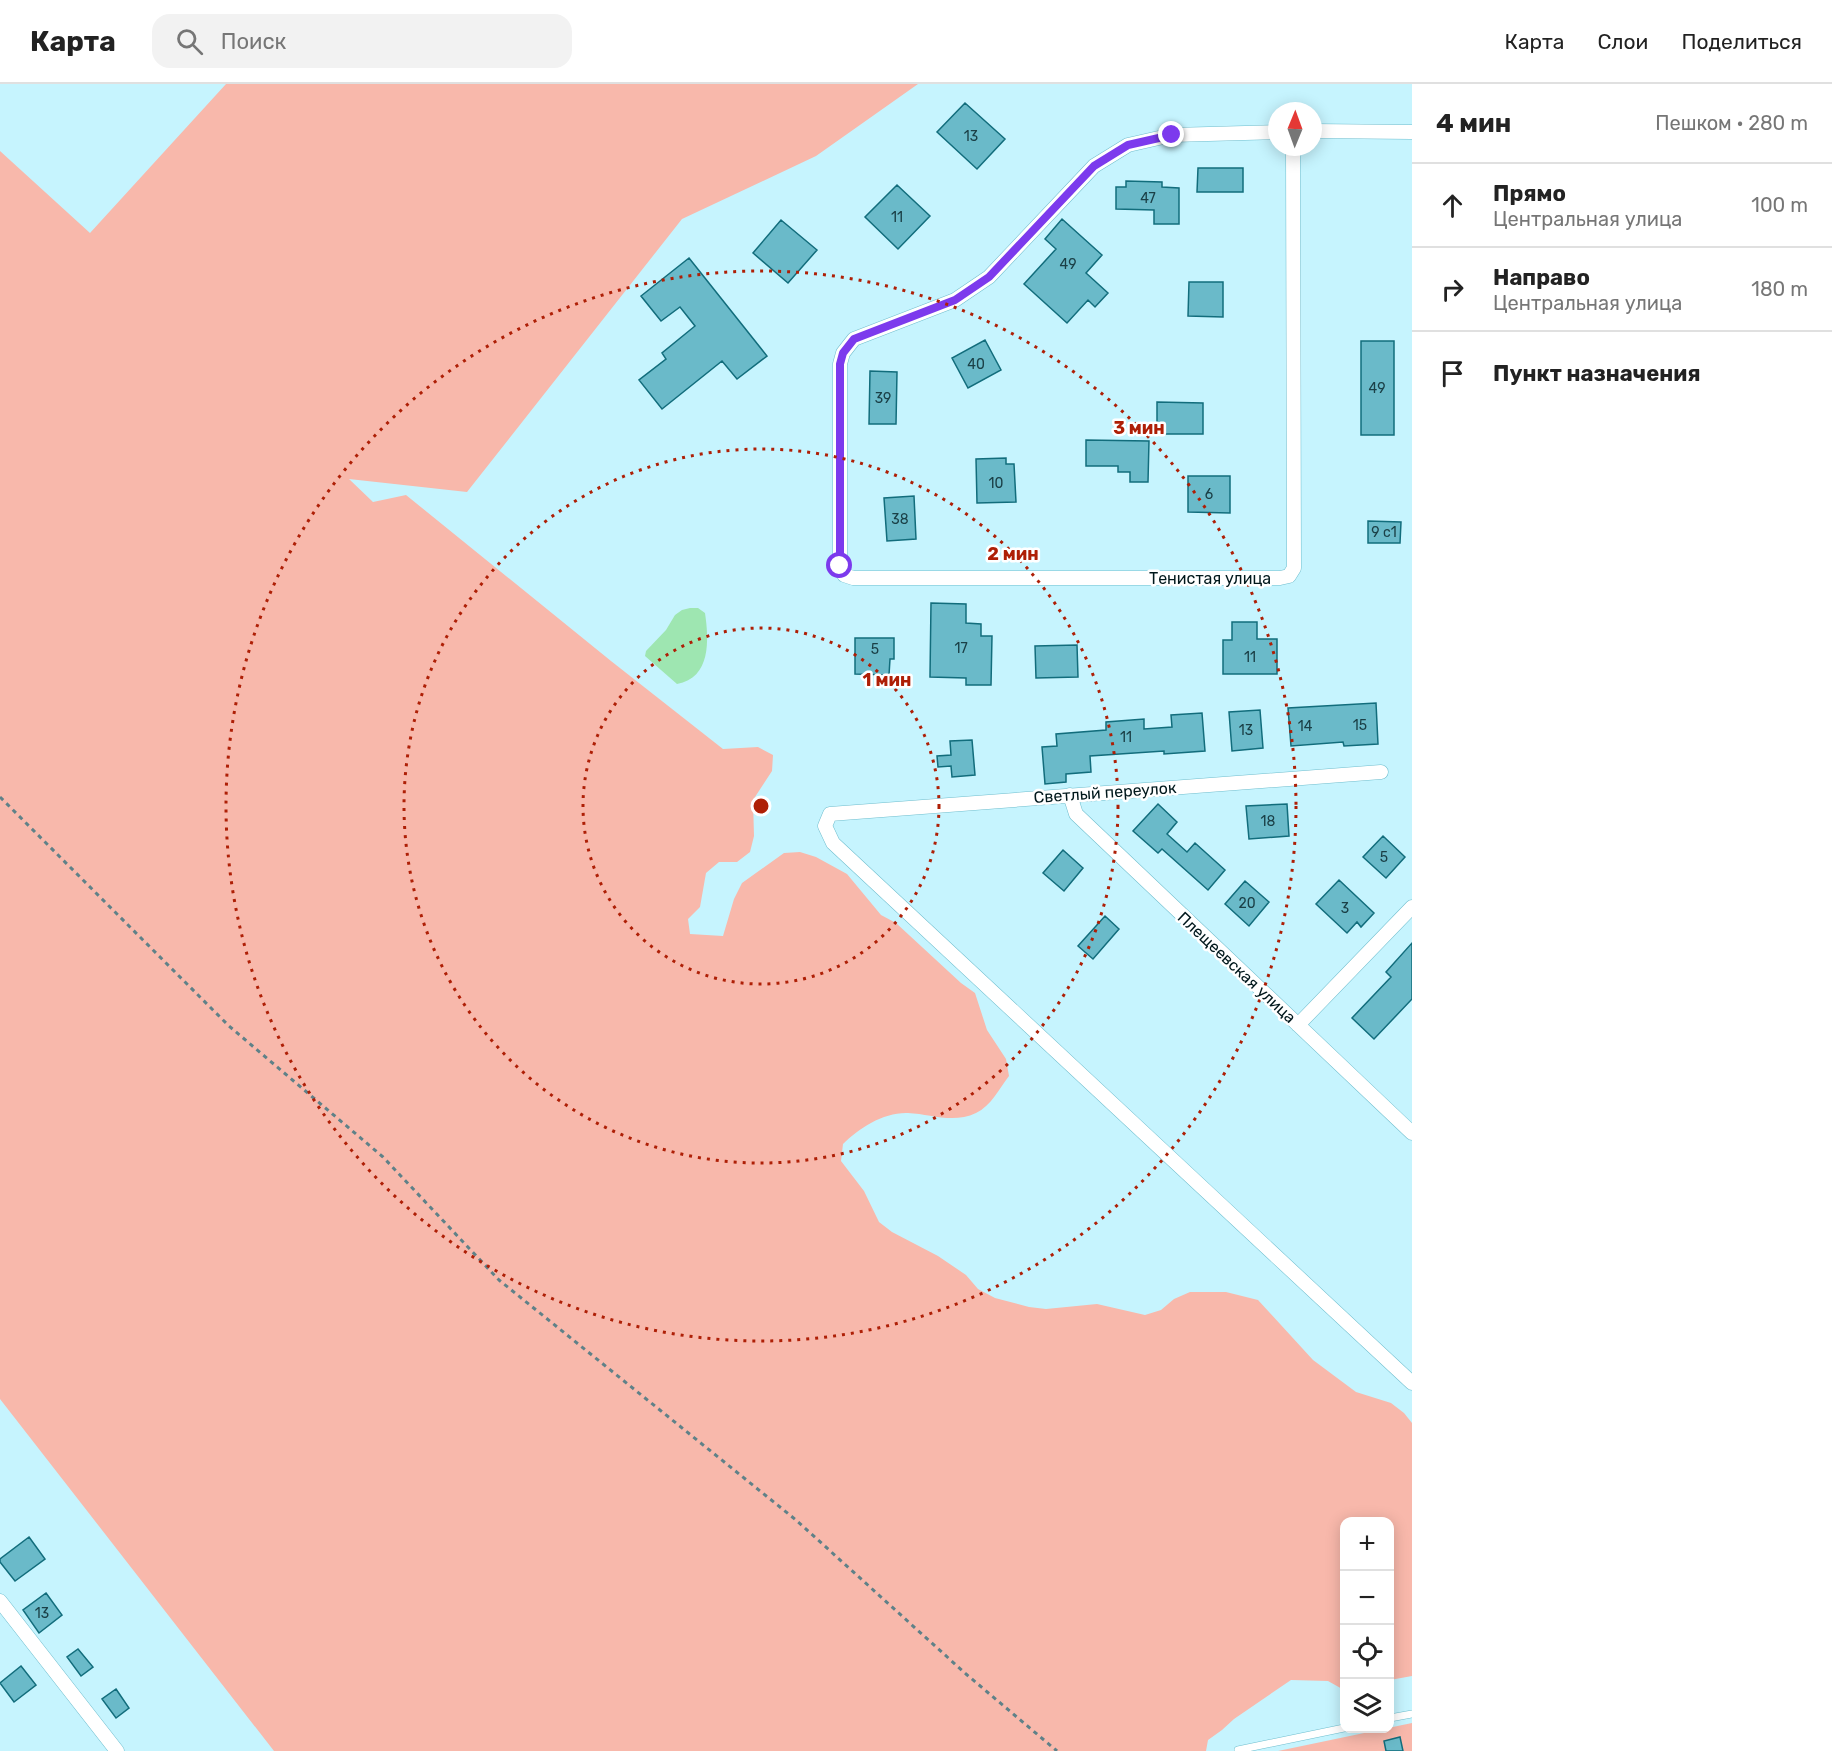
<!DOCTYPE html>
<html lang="ru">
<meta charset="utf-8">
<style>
:root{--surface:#fff;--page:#f2f2f2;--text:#222;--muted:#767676;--line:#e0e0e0}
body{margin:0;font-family:Rubik,sans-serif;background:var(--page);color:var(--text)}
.controls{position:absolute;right:18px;bottom:18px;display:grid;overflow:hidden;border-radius:12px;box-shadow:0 3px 15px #0003}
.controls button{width:54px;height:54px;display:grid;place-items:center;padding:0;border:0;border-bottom:2px solid var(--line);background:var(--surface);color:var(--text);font:30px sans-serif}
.compass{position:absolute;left:1268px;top:18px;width:54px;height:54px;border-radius:50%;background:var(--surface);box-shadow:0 3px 15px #0003;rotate:1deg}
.stop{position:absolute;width:18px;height:18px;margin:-14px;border:4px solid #7c3aed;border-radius:50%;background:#fff}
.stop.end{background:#7c3aed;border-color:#fff;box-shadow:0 2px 6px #0008}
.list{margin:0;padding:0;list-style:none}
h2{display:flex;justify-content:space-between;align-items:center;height:78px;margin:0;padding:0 24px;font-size:26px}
h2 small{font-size:20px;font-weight:400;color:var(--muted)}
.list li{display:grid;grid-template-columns:39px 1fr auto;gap:18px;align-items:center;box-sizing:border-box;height:84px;padding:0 24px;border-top:2px solid var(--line)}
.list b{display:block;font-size:22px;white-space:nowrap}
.list p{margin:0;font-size:20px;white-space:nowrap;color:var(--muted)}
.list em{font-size:20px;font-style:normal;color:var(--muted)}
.icon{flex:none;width:33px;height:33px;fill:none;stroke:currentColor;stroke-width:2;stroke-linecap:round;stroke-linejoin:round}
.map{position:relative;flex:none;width:1412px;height:1667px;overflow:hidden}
header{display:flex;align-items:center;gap:36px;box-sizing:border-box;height:84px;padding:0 30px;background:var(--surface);border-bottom:2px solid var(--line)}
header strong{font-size:28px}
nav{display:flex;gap:33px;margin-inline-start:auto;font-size:21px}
.search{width:420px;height:54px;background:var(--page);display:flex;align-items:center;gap:15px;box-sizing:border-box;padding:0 21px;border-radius:18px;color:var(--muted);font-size:22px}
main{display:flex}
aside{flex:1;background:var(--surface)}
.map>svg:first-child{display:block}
.green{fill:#f8b8ab}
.water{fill:#9ee6b1}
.building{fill:#6abac9;stroke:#126d7c;stroke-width:1.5}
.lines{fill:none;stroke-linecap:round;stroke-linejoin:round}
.lane-casing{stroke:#6fbece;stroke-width:8}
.street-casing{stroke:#6fbece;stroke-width:15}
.path{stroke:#5f8188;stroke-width:3;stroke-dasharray:4.5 4.5;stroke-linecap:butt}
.lane{stroke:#fff;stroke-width:7}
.street{stroke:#fff;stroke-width:14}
.route{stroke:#7c3aed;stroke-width:8}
.ring{fill:none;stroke:#ae1f06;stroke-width:3;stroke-dasharray:3 6}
.labels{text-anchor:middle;stroke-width:5;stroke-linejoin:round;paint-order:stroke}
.number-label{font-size:14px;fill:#1b4047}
.street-label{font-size:16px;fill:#01181c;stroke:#fff}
.centre{fill:#ae1f06;stroke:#fff;stroke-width:3}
.ring-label{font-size:18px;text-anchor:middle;font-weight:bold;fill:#ae1f06;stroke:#fff;stroke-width:5;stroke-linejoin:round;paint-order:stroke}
</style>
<header>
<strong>Карта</strong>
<div class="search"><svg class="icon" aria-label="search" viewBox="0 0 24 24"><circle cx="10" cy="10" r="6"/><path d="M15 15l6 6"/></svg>Поиск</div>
<nav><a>Карта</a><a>Слои</a><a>Поделиться</a></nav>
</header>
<main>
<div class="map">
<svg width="1412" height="1667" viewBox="0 0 1412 1667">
<rect width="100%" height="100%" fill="#c6f4fe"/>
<path class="green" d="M226 0H918L816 72 682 135 467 408 349 395 373 418 406 411 611 577 723 665 758 663 773 671 772 687 753 716 754 752 750 768 737 778H719L706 789 700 823 688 835 690 850 723 852 734 815 742 799 784 769 800 768 816 773 847 790 881 831 896 839 961 899 975 909 987 946 1006 975 1009 992C999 1005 991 1022 976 1029 953 1040 931 1030 908 1029 884 1028 859 1044 843 1060L841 1077 864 1107 879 1138 892 1148 938 1172 966 1191 978 1205 995 1214 1029 1223 1046 1225 1097 1220 1145 1231 1161 1226 1174 1215 1190 1208H1226L1258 1216 1313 1276 1356 1308 1391 1319 1404 1329 1412 1339V1592L1390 1596V1438H1344V1606L1328 1597 1291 1596 1234 1635 1222 1646 1208 1656 1206 1667H274L0 1315V67L90 149Z
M1412 1639V1667H1278Z"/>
<path class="water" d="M690 524H698L705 529C709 556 711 594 677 600L645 572 646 567 666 546 675 531 682 526Z"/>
<path class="building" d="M965 19 1005 55 977 85 937 48Z
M1198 84H1243V108H1197Z
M1126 97 1162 98V103L1179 104V140H1154V126L1116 125V103H1126Z
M897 101 930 132 898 165 865 133Z
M1062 135 1102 171 1086 189 1108 209 1095 223 1088 216 1067 239 1024 200 1056 165 1045 155Z
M781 136 817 166 788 199 753 169Z
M689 174 767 272 737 295 722 277 662 325 639 296 666 275 662 269 695 242 680 223 661 237 641 212Z
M1189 198H1223V233L1188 232Z
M985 256 1001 286 968 304 952 274Z
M1361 257H1394V351H1361Z
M870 287 897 288 896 340H869Z
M1157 318 1203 319V350H1157Z
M1086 356 1149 357 1148 398H1130V388H1118V382H1086Z
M1006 374V380H1014L1016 418 977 419 976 375Z
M1188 392H1230V429L1188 428Z
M914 412 916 455 887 457 884 414Z
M1368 437 1401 438 1400 459H1368Z
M931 519 966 520V539L981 540V552H992L991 601H966V594L930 593Z
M1232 538H1257V555H1277V590H1223V556H1232Z
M855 554H894V575H890L889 591 855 590Z
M1077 561 1078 593 1036 594 1035 562Z
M1376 619 1378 660 1344 662 1343 658 1291 662 1288 624Z
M1260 626 1263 664 1232 667 1229 628Z
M1202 629 1205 667 1164 670V667L1090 672 1091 688 1066 690V698L1045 700 1042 663 1057 662 1056 650 1106 646V638L1144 635V645L1172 643 1171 631Z
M972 656 975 691 952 693 951 682 938 683 937 672 951 671 950 657Z
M1158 720 1177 738 1167 750 1187 768 1195 759 1225 786 1208 806 1162 765 1158 769 1133 747Z
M1287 720 1289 752 1249 755 1246 722Z
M1383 752 1405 773 1386 794 1363 773Z
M1063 766 1083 784 1064 807 1043 789Z
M1339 796 1374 829 1361 843 1357 838 1347 849 1316 820Z
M1245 797 1269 818 1249 842 1225 820Z
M1105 832 1119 845 1093 875 1078 862Z
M1412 859V915L1374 955 1352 934 1391 893 1386 888Z
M29 1453 45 1475 15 1497 0 1478V1475Z
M46 1509 62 1531 39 1549 23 1526Z
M78 1565 93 1583 81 1592 67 1573Z
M21 1582 36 1601 14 1618 0 1599Z
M116 1605 129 1624 116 1634 102 1615Z
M1400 1653 1403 1667H1386L1384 1657Z"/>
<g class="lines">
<g class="lane-casing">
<path id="lane" d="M1390 1634 1412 1630
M1238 1666 1344 1644"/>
</g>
<g class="street-casing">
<path id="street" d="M1313 47 1412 48
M1277 48 1172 51 1128 61 1094 82 989 193 955 216 854 255 843 269 840 280V482L844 491 853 494H1280L1289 492 1294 484 1293 63
M1381 688 830 730 825 742 833 759 1412 1299
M1070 711 1076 730 1412 1049
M1298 941 1412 823
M0 1517 117 1667"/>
</g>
<path class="path" d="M0 713 229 942 383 1073 499 1196 796 1436 966 1590 1057 1667"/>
<use href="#lane" class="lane"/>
<use href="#street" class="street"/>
</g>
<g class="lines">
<path class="route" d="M840 482V280L843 269 854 255 955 216 989 193 1094 82 1128 61 1172 51"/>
</g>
<g class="ring">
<circle cx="761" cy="722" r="178"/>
<circle cx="761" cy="722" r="357"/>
<circle cx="761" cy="722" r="535"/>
</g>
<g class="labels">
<g class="number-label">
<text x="971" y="57">13</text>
<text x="1148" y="119">47</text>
<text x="897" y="138">11</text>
<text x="1068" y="185">49</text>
<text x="976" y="285">40</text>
<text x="1377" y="309">49</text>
<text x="883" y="319">39</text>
<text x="996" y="404">10</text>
<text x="1209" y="415">6</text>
<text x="900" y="440">38</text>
<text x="1384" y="453">9 с1</text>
<text x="961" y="569">17</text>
<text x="875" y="570">5</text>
<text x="1250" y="578">11</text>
<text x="1360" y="646">15</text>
<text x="1305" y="647">14</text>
<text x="1246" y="651">13</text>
<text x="1126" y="658">11</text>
<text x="1268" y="742">18</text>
<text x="1384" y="778">5</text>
<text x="1247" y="824">20</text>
<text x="1345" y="829">3</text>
<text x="42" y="1534">13</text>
</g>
<g class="street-label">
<text x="1210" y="500">Тенистая улица</text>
<text transform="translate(1105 708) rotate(-4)" y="6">Светлый переулок</text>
<text transform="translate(1237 883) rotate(43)" y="6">Плещеевская улица</text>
</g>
</g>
<circle cx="761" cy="722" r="9" class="centre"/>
<g class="ring-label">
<text x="1139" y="350">3 мин</text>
<text x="1013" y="476">2 мин</text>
<text x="887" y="602">1 мин</text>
</g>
</svg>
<div class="controls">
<button>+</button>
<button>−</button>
<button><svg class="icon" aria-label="locate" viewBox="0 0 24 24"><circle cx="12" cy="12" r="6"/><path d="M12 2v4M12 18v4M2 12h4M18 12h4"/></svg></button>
<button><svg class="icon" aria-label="layers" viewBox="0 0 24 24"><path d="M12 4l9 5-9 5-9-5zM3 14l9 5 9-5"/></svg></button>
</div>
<svg class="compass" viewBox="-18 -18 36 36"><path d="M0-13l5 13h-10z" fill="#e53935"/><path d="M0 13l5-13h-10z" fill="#767676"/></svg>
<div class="stop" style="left:840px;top:482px"></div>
<div class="stop end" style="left:1172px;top:51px"></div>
</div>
<aside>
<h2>4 мин<small>Пешком · 280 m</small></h2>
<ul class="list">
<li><svg class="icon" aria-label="ahead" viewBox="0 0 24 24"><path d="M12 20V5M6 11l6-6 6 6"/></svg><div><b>Прямо</b><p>Центральная улица</p></div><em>100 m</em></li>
<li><svg class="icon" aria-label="right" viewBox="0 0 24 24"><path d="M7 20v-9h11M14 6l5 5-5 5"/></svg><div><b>Направо</b><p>Центральная улица</p></div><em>180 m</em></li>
<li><svg class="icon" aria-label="arrive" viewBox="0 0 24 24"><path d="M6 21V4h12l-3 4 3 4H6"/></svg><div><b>Пункт назначения</b></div></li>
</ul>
</aside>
</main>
